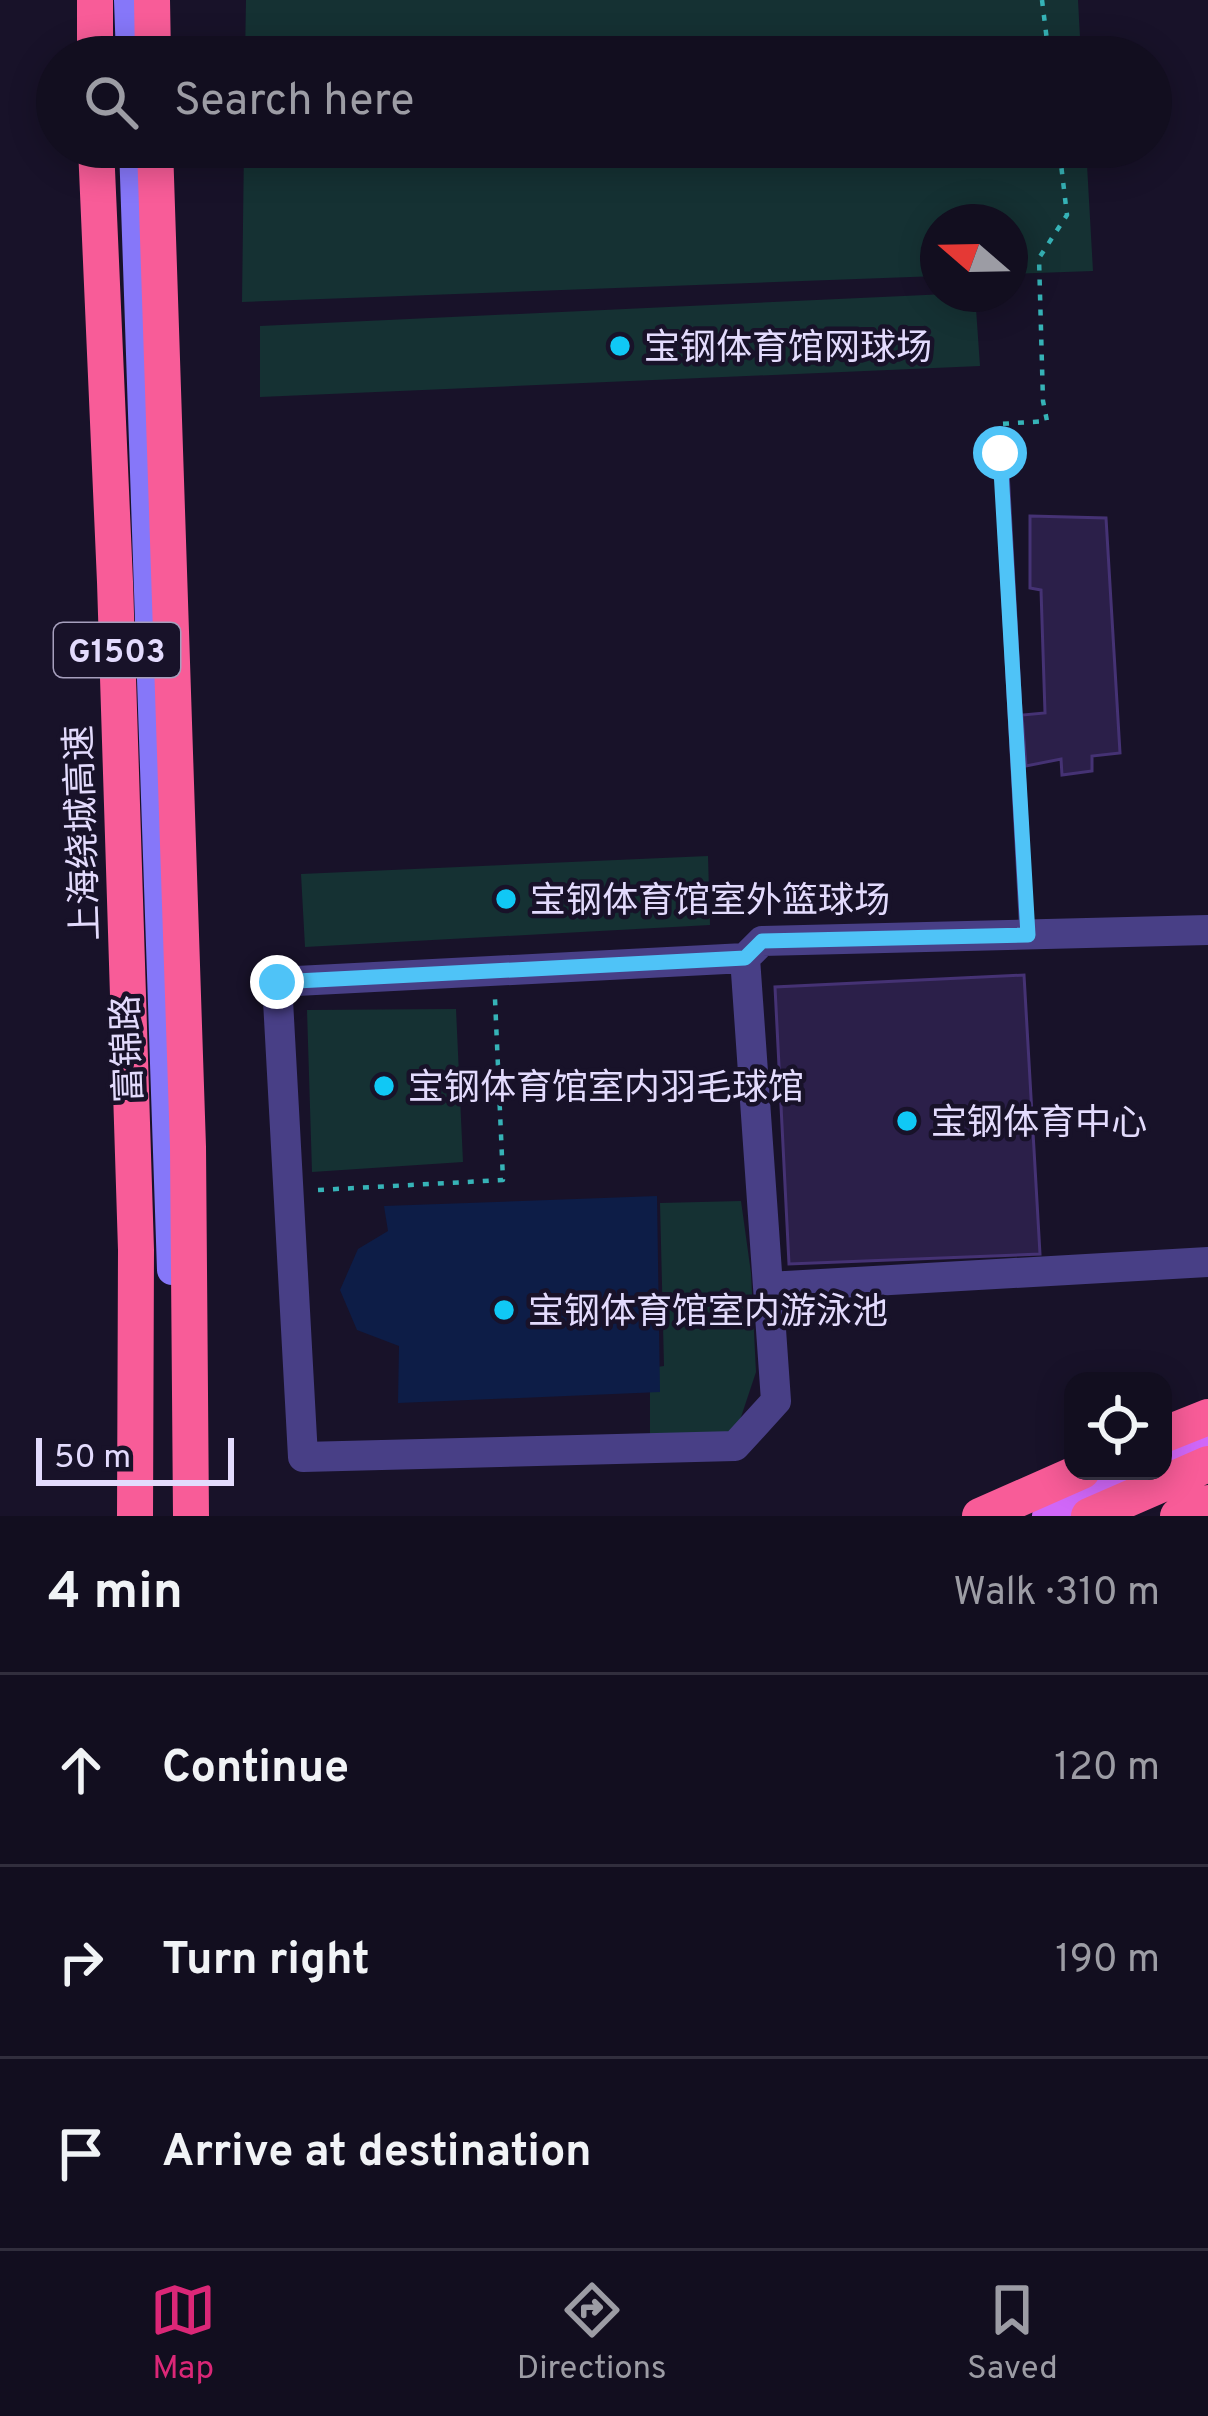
<!DOCTYPE html>
<meta charset="utf-8">
<style>
:root{--surface:#120e1f;--page:#1b1728;--text:#f1f3f6;--muted:#9c9ca4;--line:#312e3d;--accent:#db2777}
body{margin:0;font-family:Overpass,"Noto Sans SC",sans-serif;background:var(--page);color:var(--text)}
.controls{position:absolute;right:36px;bottom:36px;display:grid;overflow:hidden;border-radius:24px;box-shadow:0 6px 30px #0003}
.controls button{width:108px;height:108px;display:grid;place-items:center;padding:0;border:0;border-bottom:3px solid var(--line);background:var(--surface);color:var(--text);font:60px sans-serif}
.compass{position:absolute;left:920px;top:204px;width:108px;height:108px;border-radius:50%;background:var(--surface);box-shadow:0 6px 30px #0003;rotate:290deg}
.scale{position:absolute;left:36px;bottom:30px;width:198px;box-sizing:border-box;padding-left:12px;border:6px solid #e3dbfd;border-top:0;font-size:33px;line-height:42px;white-space:nowrap;color:#e3dbfd;-webkit-text-stroke:9px #181229;paint-order:stroke}
.stop{position:absolute;width:36px;height:36px;margin:-27px;border:9px solid #4fc3f7;border-radius:50%;background:#fff}
.stop.end{background:#4fc3f7;border-color:#fff;box-shadow:0 3px 12px #0008}
.list{margin:0;padding:0;list-style:none}
h2{display:flex;justify-content:space-between;align-items:center;height:156px;margin:0;padding:0 48px;font-size:51px}
h2 small{font-size:39px;font-weight:400;color:var(--muted)}
.list li{display:grid;grid-template-columns:78px 1fr auto;gap:36px;align-items:center;box-sizing:border-box;height:192px;padding:0 48px;border-top:3px solid var(--line)}
.list b{display:block;font-size:45px;white-space:nowrap}
.list em{font-size:39px;font-style:normal;color:var(--muted)}
.icon{flex:none;width:66px;height:66px;fill:none;stroke:currentColor;stroke-width:2;stroke-linecap:round;stroke-linejoin:round}
.map{position:relative;flex:none;width:1208px;height:1516px;overflow:hidden}
.search{position:absolute;background:var(--surface);box-shadow:0 6px 30px #0003;left:36px;right:36px;top:36px;height:132px;display:flex;align-items:center;gap:30px;box-sizing:border-box;padding:0 42px;border-radius:66px;color:var(--muted);font-size:45px}
.sheet{height:732px;background:var(--surface)}
nav{display:flex;justify-content:space-around;align-items:center;box-sizing:border-box;height:168px;border-top:3px solid var(--line);background:var(--surface);font-size:33px;color:var(--muted)}
nav a{display:grid;justify-items:center;gap:6px}
nav .on{color:var(--accent)}
.map>svg:first-child{display:block}
.green{fill:#153133}
.water{fill:#0d1d47}
.building{fill:#2b1f49;stroke:#453274;stroke-width:3}
.lines{fill:none;stroke-linecap:round;stroke-linejoin:round}
.path{stroke:#36b3b7;stroke-width:4.5;stroke-dasharray:6 9;stroke-linecap:butt}
.lane{stroke:#483f86;stroke-width:15}
.street{stroke:#483f86;stroke-width:30}
.secondary{stroke:#8677f9;stroke-width:30}
.primary{stroke:#d067f8;stroke-width:30}
.highway{stroke:#f85c98;stroke-width:36}
.route{stroke:#4fc3f7;stroke-width:15}
.poi-dot{fill:#10c8f5;stroke:#181229;stroke-width:4.5}
.labels{text-anchor:middle;stroke-width:9;stroke-linejoin:round;paint-order:stroke}
.shield{fill:#181229;stroke:#a69fbd;stroke-width:3}
.shield-label{font-size:33px;font-weight:bold;fill:#e3dbfd}
.poi-label{font-size:36px;fill:#e3dbfd;stroke:#181229;text-anchor:start}
.street-label{font-size:36px;fill:#e3dbfd;stroke:#181229}
</style>
<div class="map">
<svg width="1208" height="1516" viewBox="0 0 1208 1516">
<rect width="100%" height="100%" fill="#181229"/>
<path class="green" d="M246 0H1078L1081 57H245Z
M244 147H1086L1093 271 1010 274V222H938V276L242 302Z
M947 294H975L980 366 260 397V326Z
M708 856 710 925 305 947 301 874Z
M456 1009 463 1162 312 1172 307 1010Z
M741 1201 751 1273 756 1372 735 1435 650 1434V1368L664 1366 660 1203Z"/>
<path class="water" d="M657 1196 660 1392 398 1403 399 1346 357 1330 340 1290 358 1249 388 1231 384 1206Z"/>
<path class="building" d="M1030 516 1106 518 1120 753 1092 756V771L1062 775 1061 759 1026 766 1022 715 1045 713 1041 590 1030 588Z
M1024 975 1040 1254 789 1264 775 987Z"/>
<g class="lines">
<path class="path" d="M1042 0 1049 57
M1000 436V424L1047 421 1043 401 1039 258 1067 215 1059 147
M318 1190 503 1180 495 999"/>
<path class="lane" d="M1001 453 1027 935"/>
<path class="street" d="M745 958 776 1401 735 1446 303 1457 277 982 745 958 762 941 1208 930
M768 1287 1208 1262"/>
<path class="secondary" d="M129 0 131 57
M134 147 172 1270"/>
<path class="primary" d="M1163 1463 1208 1443
M1047 1516 1145 1471"/>
<path class="highway" d="M95 0V57
M152 0 153 57
M96 147 115 582 136 1250 135 1516
M155 147 188 1147 191 1516
M1163 1435 1208 1417
M980 1516 1082 1471
M1089 1516 1208 1464
M1178 1516 1208 1503"/>
</g>
<g class="lines">
<path class="route" d="M277 982 745 958 762 941 1028 935 1000 453"/>
</g>
<g class="poi-dot">
<circle cx="620" cy="346" r="12"/>
<circle cx="506" cy="899" r="12"/>
<circle cx="384" cy="1086" r="12"/>
<circle cx="907" cy="1121" r="12"/>
<circle cx="504" cy="1310" r="12"/>
</g>
<g class="labels">
<rect class="shield" x="54" y="623" width="126" height="54" rx="9"/>
<g class="shield-label">
<text x="117" y="662">G1503</text>
</g>
<g class="poi-label">
<text x="644" y="359">宝钢体育馆网球场</text>
<text x="530" y="912">宝钢体育馆室外篮球场</text>
<text x="408" y="1099">宝钢体育馆室内羽毛球馆</text>
<text x="931" y="1134">宝钢体育中心</text>
<text x="528" y="1323">宝钢体育馆室内游泳池</text>
</g>
<g class="street-label">
<text transform="translate(81 833) rotate(-92)" y="13">上海绕城高速</text>
<text transform="translate(126 1049) rotate(-92)" y="13">富锦路</text>
</g>
</g>
</svg>
<div class="controls">
<button><svg class="icon" aria-label="locate" viewBox="0 0 24 24"><circle cx="12" cy="12" r="6"/><path d="M12 2v4M12 18v4M2 12h4M18 12h4"/></svg></button>
</div>
<svg class="compass" viewBox="-18 -18 36 36"><path d="M0-13l5 13h-10z" fill="#e53935"/><path d="M0 13l5-13h-10z" fill="#9c9ca4"/></svg>
<div class="scale">50 m</div>
<div class="stop" style="left:1000px;top:453px"></div>
<div class="stop end" style="left:277px;top:982px"></div>
<div class="search"><svg class="icon" aria-label="search" viewBox="0 0 24 24"><circle cx="10" cy="10" r="6"/><path d="M15 15l6 6"/></svg>Search here</div>
</div>
<section class="sheet">
<h2>4 min<small>Walk · 310 m</small></h2>
<ul class="list">
<li><svg class="icon" aria-label="ahead" viewBox="0 0 24 24"><path d="M12 20V5M6 11l6-6 6 6"/></svg><div><b>Continue</b></div><em>120 m</em></li>
<li><svg class="icon" aria-label="right" viewBox="0 0 24 24"><path d="M7 20v-9h11M14 6l5 5-5 5"/></svg><div><b>Turn right</b></div><em>190 m</em></li>
<li><svg class="icon" aria-label="arrive" viewBox="0 0 24 24"><path d="M6 21V4h12l-3 4 3 4H6"/></svg><div><b>Arrive at destination</b></div></li>
</ul>
</section>
<nav>
<a class="on"><svg class="icon" aria-label="map" viewBox="0 0 24 24"><path d="M3 6l6-2 6 2 6-2v14l-6 2-6-2-6 2zM9 4v14M15 6v14"/></svg>Map</a>
<a><svg class="icon" aria-label="directions" viewBox="0 0 24 24"><path d="M12 3l9 9-9 9-9-9zM9 14v-3h6M13 9l2 2-2 2"/></svg>Directions</a>
<a><svg class="icon" aria-label="saved" viewBox="0 0 24 24"><path d="M7 4h10v16l-5-4-5 4z"/></svg>Saved</a>
</nav>
